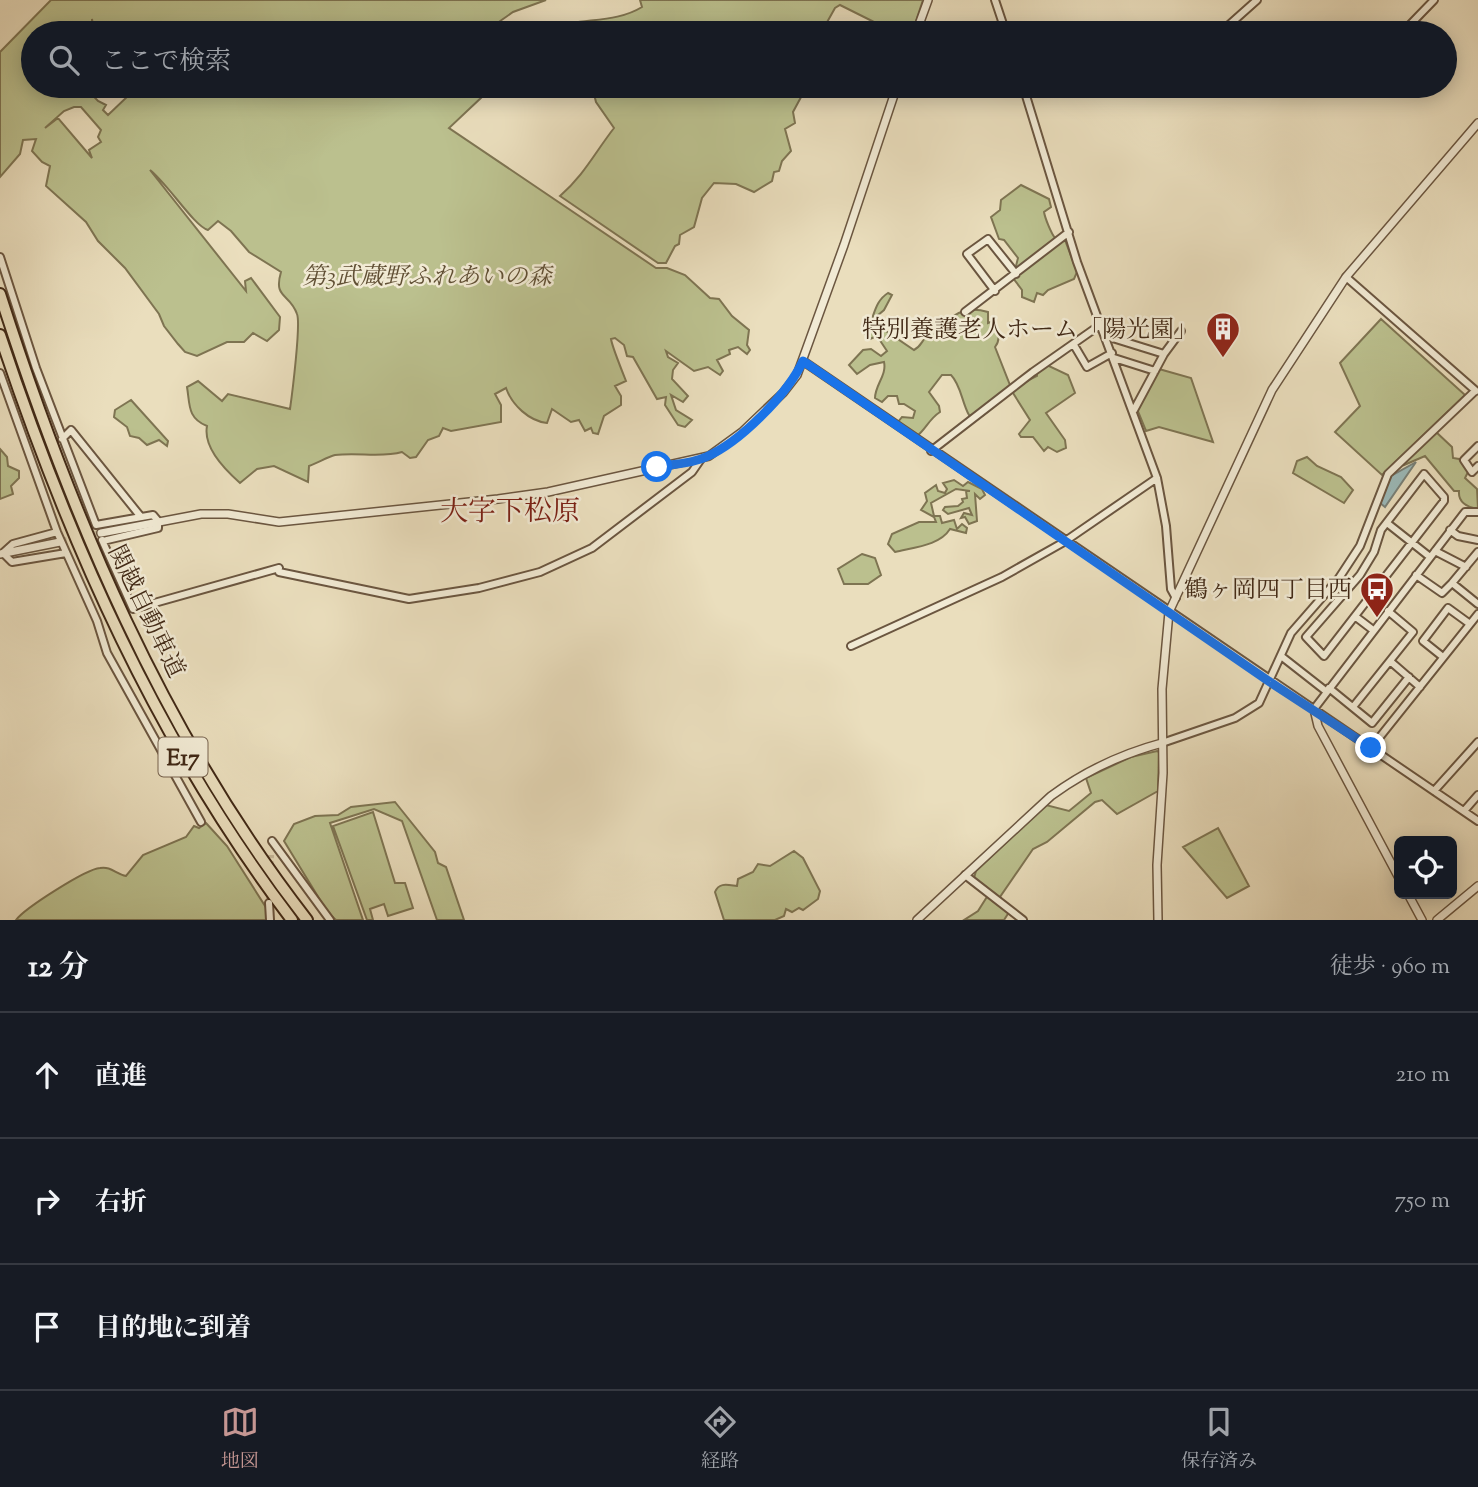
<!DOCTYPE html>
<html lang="ja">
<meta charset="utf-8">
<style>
:root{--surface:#171b24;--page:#20242c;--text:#f1f3f6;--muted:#9ea1a6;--line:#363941;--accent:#c59692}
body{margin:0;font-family:"Sorts Mill Goudy","Noto Serif JP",serif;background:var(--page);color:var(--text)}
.controls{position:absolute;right:21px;bottom:21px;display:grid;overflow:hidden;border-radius:10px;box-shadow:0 4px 18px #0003}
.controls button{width:63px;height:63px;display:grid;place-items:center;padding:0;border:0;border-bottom:2px solid var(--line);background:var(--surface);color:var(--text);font:35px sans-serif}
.stop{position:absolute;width:21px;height:21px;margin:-16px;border:5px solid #1a73e8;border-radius:50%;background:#fff}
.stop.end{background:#1a73e8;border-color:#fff;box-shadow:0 2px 7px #0008}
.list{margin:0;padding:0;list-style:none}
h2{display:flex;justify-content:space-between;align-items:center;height:91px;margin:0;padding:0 28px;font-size:30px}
h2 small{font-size:23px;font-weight:400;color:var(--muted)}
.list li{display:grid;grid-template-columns:46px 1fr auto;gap:21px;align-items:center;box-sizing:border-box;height:126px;padding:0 28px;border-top:2px solid var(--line)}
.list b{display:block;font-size:26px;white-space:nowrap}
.list em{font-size:23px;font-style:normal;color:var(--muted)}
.icon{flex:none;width:38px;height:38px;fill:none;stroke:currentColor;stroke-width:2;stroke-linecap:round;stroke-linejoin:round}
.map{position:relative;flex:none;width:1478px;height:920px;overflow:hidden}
.search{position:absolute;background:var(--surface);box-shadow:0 4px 18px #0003;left:21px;right:21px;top:21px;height:77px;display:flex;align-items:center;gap:18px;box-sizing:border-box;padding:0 24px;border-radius:38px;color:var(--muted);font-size:26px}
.sheet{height:469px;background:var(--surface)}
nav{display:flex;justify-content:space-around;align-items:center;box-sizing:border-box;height:98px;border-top:2px solid var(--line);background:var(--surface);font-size:19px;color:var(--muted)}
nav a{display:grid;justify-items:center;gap:4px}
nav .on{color:var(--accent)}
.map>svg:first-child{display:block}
.green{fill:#bbc08e;stroke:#7e7452;stroke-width:2;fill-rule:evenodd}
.water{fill:#9bbaba;stroke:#778078;stroke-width:2}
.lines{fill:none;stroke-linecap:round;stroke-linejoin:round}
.minor-tunnel{stroke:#c8ba9c;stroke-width:6;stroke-dasharray:6 3;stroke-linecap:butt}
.tertiary-tunnel{stroke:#c8ba9c;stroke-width:7;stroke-dasharray:7 3.5;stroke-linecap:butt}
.minor-casing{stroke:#6b5640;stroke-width:10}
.tertiary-casing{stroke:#6b5640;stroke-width:10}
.motorway-casing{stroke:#412916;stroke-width:14}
.minor{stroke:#f1ead4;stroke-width:6}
.tertiary{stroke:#f1ead4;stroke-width:7}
.motorway{stroke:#eadebd;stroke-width:10}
.route{stroke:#1a73e8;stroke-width:9}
.labels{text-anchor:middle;stroke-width:5;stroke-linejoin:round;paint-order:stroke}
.shield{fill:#f1ead4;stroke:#76634f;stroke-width:2}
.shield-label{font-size:23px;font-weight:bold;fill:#412916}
.park-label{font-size:24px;font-style:italic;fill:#604f34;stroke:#f1ead4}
.poi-label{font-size:24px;fill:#412916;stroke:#f1ead4;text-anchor:end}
.street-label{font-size:24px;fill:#412916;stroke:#f1ead4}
.quarter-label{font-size:28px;fill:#7a1f14;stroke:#f1ead4}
</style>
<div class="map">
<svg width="1478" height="920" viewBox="0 0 1478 920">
<rect width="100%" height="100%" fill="#eadebd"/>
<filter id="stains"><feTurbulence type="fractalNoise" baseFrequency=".00286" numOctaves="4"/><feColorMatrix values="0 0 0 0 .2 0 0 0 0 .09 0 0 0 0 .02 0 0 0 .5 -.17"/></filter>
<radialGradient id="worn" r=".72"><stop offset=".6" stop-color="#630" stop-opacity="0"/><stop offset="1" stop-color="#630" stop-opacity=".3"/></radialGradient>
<path class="green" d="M51 0H546L513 12 483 33H142L147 28 142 23 144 27 137 33H94L92 19V33H33V86H84L98 101 106 105 103 110 108 115 128 96 126 88 118 86H483L484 95 449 128 656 268H667L685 275 710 298 719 299 732 316 749 330 747 345 750 350 747 354 738 347 729 350 730 354 717 360 723 371 720 375 708 367 694 371 666 351 668 357 678 363 673 370 672 379 688 396 683 402 671 395 676 410 692 420 685 427 678 425 665 405 666 397 657 399 633 357 627 356 624 345 615 338 611 339C612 346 622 371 626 381L615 386 621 396V405L604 416 598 434 593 433 591 428 585 431 579 420 571 422 552 409 547 423C529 421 512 405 506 388L495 394 501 405V422L451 431 443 428 439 436 428 440 416 457 410 458 402 452C381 458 358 452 335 455 327 457 318 463 309 466L308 482 274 466 257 469 240 483C224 469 203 447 207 426 187 418 190 404 187 387L198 381 222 401 228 394 290 409C292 395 301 324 297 314 290 293 273 299 281 272L249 252 231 231 218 221 208 230C194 226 168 184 150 170L246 291 245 281 251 278 280 317 279 330 267 341 253 333 244 342H227L197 356 185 352 178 344 164 326 159 314 125 268 98 241 86 222 46 186 50 166 42 162 32 151 36 139 23 140 20 154 0 177V52ZM74 107H81L101 130 98 137 101 142 89 150 92 158 58 118 45 128 64 111Z
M640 0H923L912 33 882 26 840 5 835 8 821 33H570L572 23C596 19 621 20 642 7Z
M592 86H807L793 112 795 123 785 129 791 151 782 161 779 171 774 172 772 181 754 192 736 184 714 183 702 198 694 227 680 235 679 244 675 246 666 263H658L560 196C584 175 594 154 614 128L596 102Z
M1021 185 1049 199 1051 207 1044 212C1045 218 1051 233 1055 238L1065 240 1077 272 1074 279 1048 290 1043 295 1037 293 1034 302 1022 297V290L1013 278 1018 258 1004 240 999 239 991 217 1000 210 1001 200Z
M888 293 892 295 884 310 877 316 883 321 880 327 914 350C920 347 921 343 925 338 930 332 937 329 943 324 957 312 968 306 988 312V323L993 321C997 331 1002 338 995 347L1010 385 1017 386 1037 376V369L1047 365 1068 375 1075 393 1046 413 1065 440 1066 448 1057 452 1048 447 1044 451 1033 437H1021L1019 434 1030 420 1013 393 1007 389 993 400 995 406 982 416 969 415C962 403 961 385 951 375H942L929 392 939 406 940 412C929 419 926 429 917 436L898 422 902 417 913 418 915 411 904 404H899L897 396H888L882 402 875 398C875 385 887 375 884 362L870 365 857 374 849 365 863 350 871 349 881 356 887 351 877 336 870 339 864 333C875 322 872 303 888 293Z
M1381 319 1465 395 1382 475 1335 432 1360 406 1340 363Z
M1159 369 1191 378 1213 442 1159 427 1146 431 1137 409Z
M131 400 168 441 167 446 159 440 147 445 139 438 130 436 127 427 114 417 115 410Z
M1435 431 1452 447 1453 458 1459 459 1468 472 1465 478 1477 489 1478 509C1467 507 1458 502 1459 491H1454L1425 456 1404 465 1403 461Z
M0 449 7 457 8 466 19 471V478L11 486 13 494 0 499Z
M1307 457 1317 466 1341 477 1353 490 1344 503 1293 473 1297 461Z
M954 480 963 486 968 482 982 489 985 495 980 499 975 494 977 521 969 524 965 517 961 518 964 513 972 515 969 508 948 514 943 510 945 507 958 506 963 502 962 499 967 498 966 491H970L956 489 931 503 934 516H940L942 523 954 520 957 529 962 524 967 528 966 533 950 529C940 545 916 547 895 552L888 544 892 534 919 522H936L934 517 921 510 927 501 925 493 936 485 938 491 945 493 947 489 943 483Z
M862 554 875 558 881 575 868 584H844L838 569Z
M1157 751 1159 752 1158 791 1117 814 1102 800 1095 802 1047 842 1033 849 1000 897 1011 909 1004 920H964L978 911 990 892 974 878 976 871 1046 805 1069 811 1091 793 1086 778 1131 757Z
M395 802 435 852 438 863 446 867 464 920H437L402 821 374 809 330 823 363 920H336L328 913 284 841 294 824 315 816 338 815 351 807Z
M373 812 395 883H405L413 908 388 916 384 904 370 909 373 920H367L333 826Z
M206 823 227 846 274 920H16C25 908 86 869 100 868 111 866 116 874 126 876L143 855 186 837 194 826 199 828Z
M1218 828 1249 886 1227 898 1183 847Z
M794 851 803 858 820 891 818 899 803 910 799 908 792 912 786 909 784 916 775 920H724L715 892C719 882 728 885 737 886L738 879 753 872 758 864 770 866Z"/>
<path class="water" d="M1416 462 1385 507 1380 503 1391 476Z"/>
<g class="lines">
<path class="minor-tunnel" d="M269 903 271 855"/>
<path class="tertiary-tunnel" d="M60 542 101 533"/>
<g class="minor-casing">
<path id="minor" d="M995 0 1006 33
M1220 33 1257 0
M1402 33 1434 0
M1023 86 1077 262 1157 478 1166 526 1171 589 1176 598
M1136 93 1147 86
M0 257 36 368 96 525 153 515 158 521V528L103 541
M1346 277 1476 391
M995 291 967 254 988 239 1016 274
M965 312 1069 232
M1106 336 1164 354
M1074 345 1087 367 1112 353
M1114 358 1155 371
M803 361 1478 821
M0 373 57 532 97 621 107 653 201 822
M1134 410 1164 354 1181 331
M62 439 71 430 141 517
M1478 446 1464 460 1472 472 1478 466
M931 451 1033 372 1100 325
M1424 474 1444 497V501L1324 656 1306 637 1360 575 1374 552 1381 530Z
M1387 523 1430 557
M1450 530 1458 536 1478 540
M57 532 13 544 3 553 12 562 66 553
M102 540 133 609 279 568
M1435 551 1466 567
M279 572 409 599 479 588 540 572 592 548 692 472 701 459
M1416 575 1442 593 1452 583 1478 604
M1452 583 1478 552
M1356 617 1373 630
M851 646 1002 577 1064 542 1157 478
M1281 656 1327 692
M1443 657 1423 641 1448 608 1470 624
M1390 661 1420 687
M1329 688 1372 723 1409 677
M1353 707 1413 632 1388 611
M1314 709 1465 512H1478
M1162 743 1235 718 1259 703 1291 633 1339 578 1360 546 1388 474 1475 391
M1371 748 1478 614
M1434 791 1478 742
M1464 811 1478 795
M272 841 330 920
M965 875 1023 920
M269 903 270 920"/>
</g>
<g class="tertiary-casing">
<path id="tertiary" d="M916 33 928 0
M101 533 201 514H228L279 522 498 499 548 492 709 456 742 432 783 393 797 375 844 245 897 86
M0 554 60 542
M1314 709 1318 726 1399 878
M1408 894 1422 920
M917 920 1051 796C1085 771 1121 754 1162 743
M1158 920 1157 865 1163 773 1162 689 1169 612 1272 390 1346 277 1478 123
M1437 920 1478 886"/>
</g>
<g class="motorway-casing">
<path id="motorway" d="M0 294C71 516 163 735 307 920
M0 335C69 543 158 744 292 920"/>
</g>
<use href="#minor" class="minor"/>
<use href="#tertiary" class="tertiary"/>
<use href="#motorway" class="motorway"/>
</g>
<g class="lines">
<path class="route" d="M657 467C673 464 691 464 706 457 740 442 787 395 803 361L1270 682 1371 748"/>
</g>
<defs>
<g id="building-pin" transform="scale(1.75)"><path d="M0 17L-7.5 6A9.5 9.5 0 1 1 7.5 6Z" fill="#8f2418" stroke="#f1ead4"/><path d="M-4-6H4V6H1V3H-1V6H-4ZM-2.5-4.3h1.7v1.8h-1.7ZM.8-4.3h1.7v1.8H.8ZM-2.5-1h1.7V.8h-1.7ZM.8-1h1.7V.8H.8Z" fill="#fff"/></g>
<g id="bus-pin" transform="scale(1.75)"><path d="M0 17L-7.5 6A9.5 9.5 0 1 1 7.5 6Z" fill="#8f2418" stroke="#f1ead4"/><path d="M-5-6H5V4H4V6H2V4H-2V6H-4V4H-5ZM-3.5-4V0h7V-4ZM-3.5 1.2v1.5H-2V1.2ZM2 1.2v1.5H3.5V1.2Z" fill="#fff"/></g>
</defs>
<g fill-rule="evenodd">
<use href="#building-pin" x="1223" y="329"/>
<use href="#bus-pin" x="1377" y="589"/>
</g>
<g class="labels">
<rect class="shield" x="158.5" y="737.5" width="49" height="39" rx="5"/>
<g class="shield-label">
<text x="183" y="765">E17</text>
</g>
<g class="park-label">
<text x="427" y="284">第3武蔵野ふれあいの森</text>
</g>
<g class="poi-label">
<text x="1198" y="337">特別養護老人ホーム「陽光園」</text>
<text x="1352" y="597">鶴ヶ岡四丁目西</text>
</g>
<g class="street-label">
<text transform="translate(147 611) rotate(64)" y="8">関越自動車道</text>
</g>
<g class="quarter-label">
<text x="510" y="520">大字下松原</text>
</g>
</g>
<rect width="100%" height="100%" filter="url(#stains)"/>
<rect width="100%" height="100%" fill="url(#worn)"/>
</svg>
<div class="controls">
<button><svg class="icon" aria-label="locate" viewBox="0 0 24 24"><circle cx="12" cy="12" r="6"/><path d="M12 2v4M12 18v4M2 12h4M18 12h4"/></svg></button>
</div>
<div class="stop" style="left:657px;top:467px"></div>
<div class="stop end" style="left:1371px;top:748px"></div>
<div class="search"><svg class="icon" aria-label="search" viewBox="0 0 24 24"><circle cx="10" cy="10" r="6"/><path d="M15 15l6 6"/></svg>ここで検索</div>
</div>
<section class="sheet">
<h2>12 分<small>徒歩 · 960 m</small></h2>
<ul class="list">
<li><svg class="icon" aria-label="ahead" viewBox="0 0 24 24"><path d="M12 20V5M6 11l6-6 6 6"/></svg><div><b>直進</b></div><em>210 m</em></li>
<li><svg class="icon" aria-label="right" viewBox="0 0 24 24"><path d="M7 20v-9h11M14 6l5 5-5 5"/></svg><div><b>右折</b></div><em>750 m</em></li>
<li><svg class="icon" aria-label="arrive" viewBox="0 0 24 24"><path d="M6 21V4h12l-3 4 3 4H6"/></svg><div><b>目的地に到着</b></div></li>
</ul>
</section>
<nav>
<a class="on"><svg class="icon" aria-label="map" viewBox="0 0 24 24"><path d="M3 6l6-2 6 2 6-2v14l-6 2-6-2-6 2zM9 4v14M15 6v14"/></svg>地図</a>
<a><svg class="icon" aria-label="directions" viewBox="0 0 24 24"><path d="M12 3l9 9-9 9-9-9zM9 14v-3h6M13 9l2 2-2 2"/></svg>経路</a>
<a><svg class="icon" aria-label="saved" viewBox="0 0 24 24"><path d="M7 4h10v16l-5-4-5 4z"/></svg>保存済み</a>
</nav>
